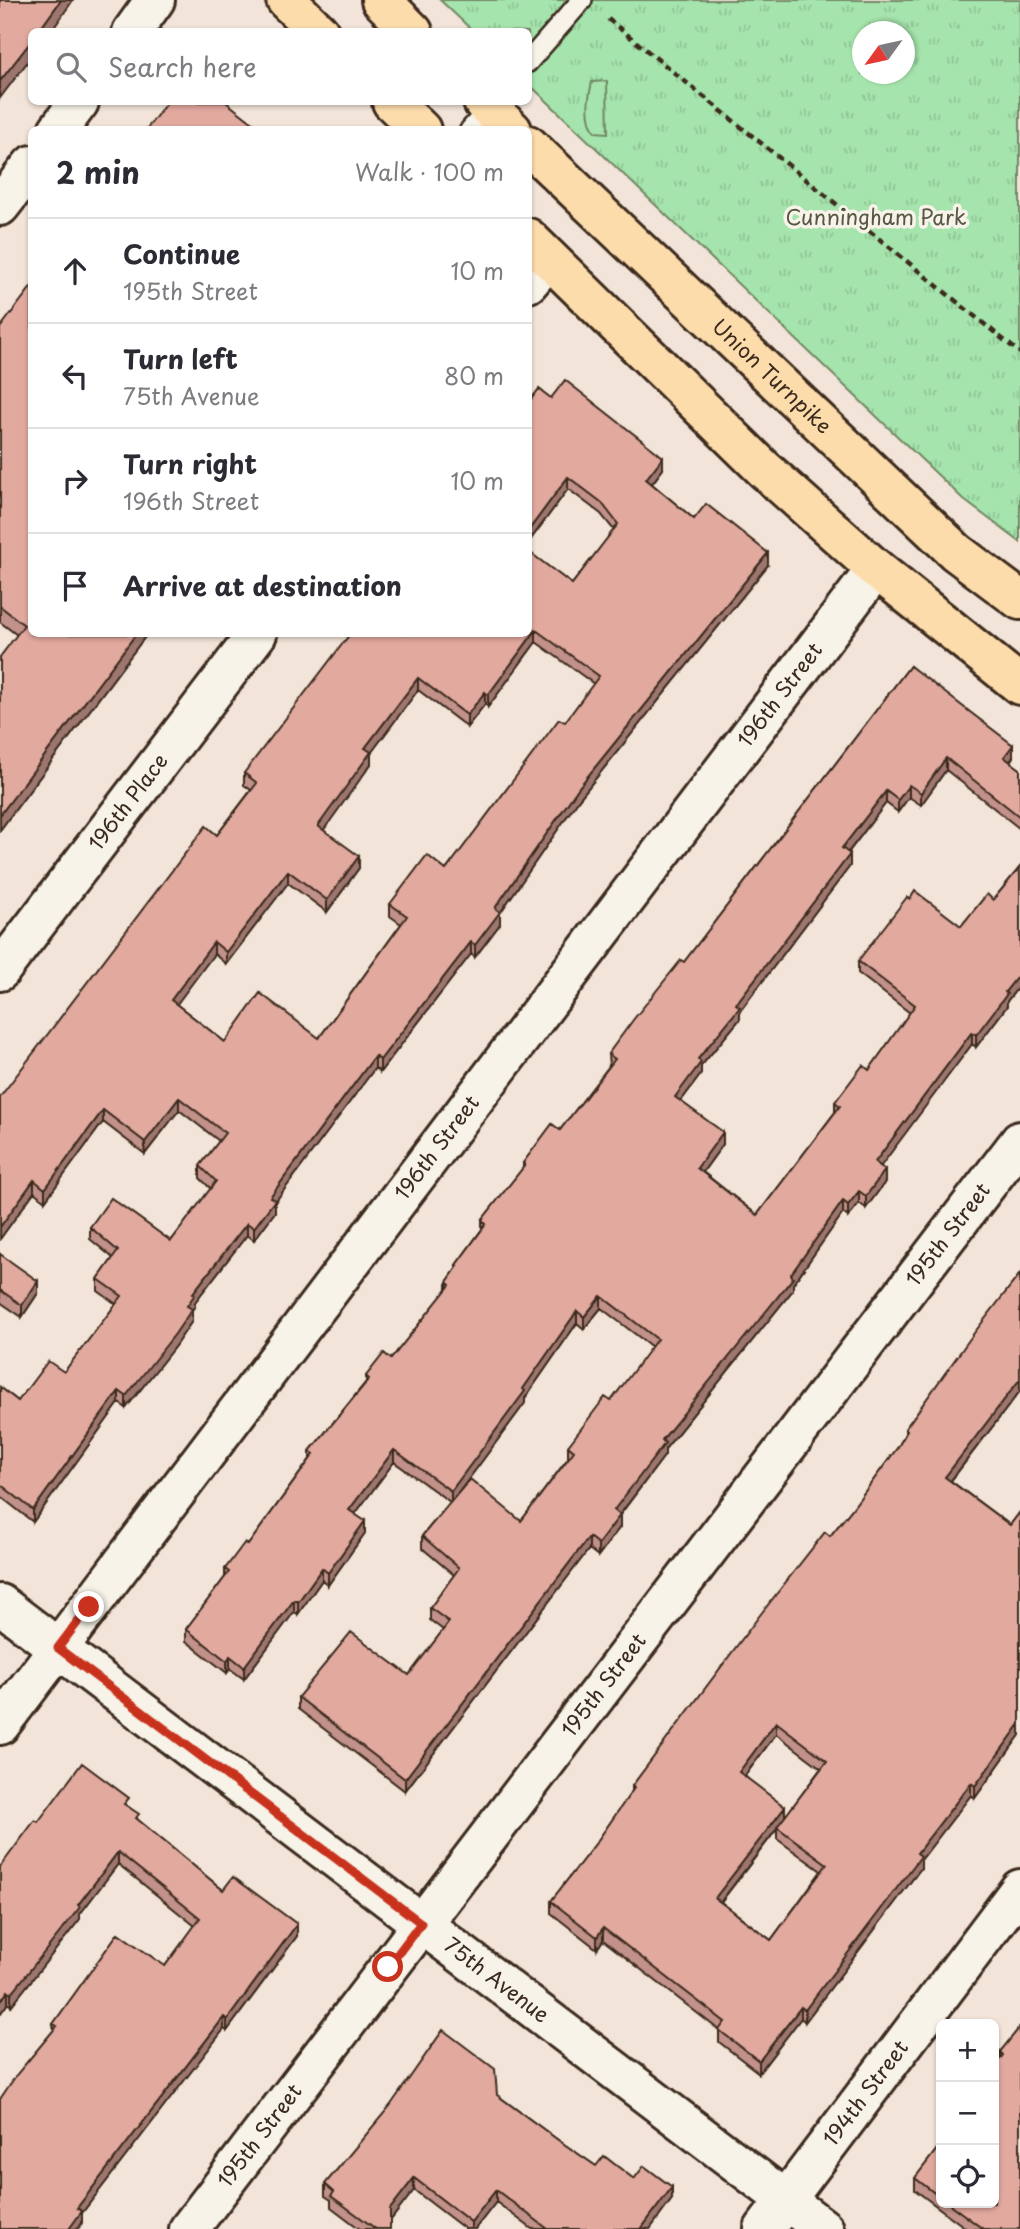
<!DOCTYPE html>
<meta charset="utf-8">
<style>
:root{--surface:#fff;--page:#f7f7f7;--text:#2b2b33;--muted:#7c7c81;--line:#e1e1e2}
body{margin:0;font-family:"Playpen Sans",sans-serif;background:var(--page);color:var(--text)}
.controls{position:absolute;right:21px;bottom:21px;display:grid;overflow:hidden;border-radius:10px;box-shadow:0 2px 5px #0004}
.controls button{width:63px;height:63px;display:grid;place-items:center;padding:0;border:0;border-bottom:2px solid var(--line);background:var(--surface);color:var(--text);font:35px sans-serif}
.compass{position:absolute;left:852px;top:21px;width:63px;height:63px;border-radius:50%;background:var(--surface);box-shadow:0 2px 5px #0004;rotate:237deg}
.stop{position:absolute;width:21px;height:21px;margin:-16px;border:5px solid #c8321e;border-radius:50%;background:#fff}
.stop.end{background:#c8321e;border-color:#fff;box-shadow:0 2px 7px #0008}
.list{margin:0;padding:0;list-style:none}
h2{display:flex;justify-content:space-between;align-items:center;height:91px;margin:0;padding:0 28px;font-size:30px}
h2 small{font-size:23px;font-weight:400;color:var(--muted)}
.list li{display:grid;grid-template-columns:46px 1fr auto;gap:21px;align-items:center;box-sizing:border-box;height:105px;padding:0 28px;border-top:2px solid var(--line)}
.list b{display:block;font-size:26px;white-space:nowrap}
.list p{margin:0;font-size:23px;white-space:nowrap;color:var(--muted)}
.list em{font-size:23px;font-style:normal;color:var(--muted)}
.icon{flex:none;width:38px;height:38px;fill:none;stroke:currentColor;stroke-width:2;stroke-linecap:round;stroke-linejoin:round}
.map{position:relative;flex:none;width:1020px;height:2229px;overflow:hidden}
.search{position:absolute;background:var(--surface);box-shadow:0 2px 5px #0004;left:28px;top:28px;width:504px;height:77px;display:flex;align-items:center;gap:18px;box-sizing:border-box;padding:0 24px;border-radius:10px;color:var(--muted);font-size:26px}
.panel{position:absolute;background:var(--surface);box-shadow:0 2px 5px #0004;left:28px;top:126px;width:504px;height:511px;border-radius:10px}
.map>svg:first-child{display:block}
.park{fill:url(#park-tufts);stroke:#708765;stroke-width:2;fill-rule:evenodd}
.garden{fill:#a5e4ac;stroke:#708765;stroke-width:2}
.lines{fill:none;stroke-linecap:round;stroke-linejoin:round}
.lane-casing{stroke:#3b2a1e;stroke-width:24}
.street-casing{stroke:#3b2a1e;stroke-width:44}
.primary-casing{stroke:#3b2a1e;stroke-width:44}
.path{stroke:#3b2a1e;stroke-width:4.5;stroke-dasharray:7 5;stroke-linecap:butt}
.lane{stroke:#f7f3e8;stroke-width:19}
.street{stroke:#f7f3e8;stroke-width:38}
.primary{stroke:#fddcac;stroke-width:38}
.wall{fill:#c29189;stroke:#3b2a1e;stroke-width:2;fill-rule:evenodd}
.shaded-wall{fill:#9e766f;stroke:#3b2a1e;stroke-width:2}
.building{fill:#e2a99f;stroke:#3b2a1e;stroke-width:2;fill-rule:evenodd}
.route{stroke:#c8321e;stroke-width:9}
.labels{text-anchor:middle;stroke-width:7;stroke-linejoin:round;paint-order:stroke}
.park-label{font-size:21px;fill:#565842;stroke:#f7f3e8}
.street-label{font-size:21px;fill:#3b2a1e;stroke:#f7f3e8}
</style>
<div class="map">
<svg width="1020" height="2229" viewBox="0 0 1020 2229">
<defs>
<pattern id="park-tufts" width="24" height="20" patternUnits="userSpaceOnUse" patternTransform="scale(1.75)"><rect width="24" height="20" fill="#a5e4ac"/><path d="M3 7l-1-3M5 7V3M7 7l1-3M15 17l-1-3M17 17v-4M19 17l1-3" fill="none" stroke="#8fc494"/></pattern>
</defs>
<rect width="100%" height="100%" fill="#f3e4d9"/>
<filter id="ink" filterUnits="userSpaceOnUse"><feTurbulence type="fractalNoise" baseFrequency=".0143" numOctaves="2"/><feDisplacementMap in="SourceGraphic" scale="14" xChannelSelector="R" yChannelSelector="G"/><feConvolveMatrix kernelMatrix="1 2 1 2 8 2 1 2 1" color-interpolation-filters="sRGB"/></filter>
<g filter="url(#ink)">
<path class="park" d="M440 0H1020V542L964 500 529 84 528 32 473 31ZM862 32H904V74H862Z"/>
<path class="garden" d="M607 81 608 133 595 132C585 117 588 99 592 82Z"/>
<g class="lines">
<g class="lane-casing">
<path id="lane" d="M528 62 582 0
M470 130 493 104"/>
</g>
<g class="street-casing">
<g id="street">
<path d="M132 32 155 0"/>
<path d="M58 130 79 102"/>
<path d="M0 206 32 165"/>
<path d="M528 283 549 259"/>
<path id="s1" d="M0 971 257 634"/>
<path id="s2" d="M0 1604 824 2229"/>
<path id="s3" d="M0 1725 876 569"/>
<path id="s4" d="M189 2229 1020 1141"/>
<path id="s5" d="M764 2229 1020 1889"/>
</g>
</g>
<g class="primary-casing">
<g id="primary">
<path d="M286 0 319 32"/>
<path d="M381 0 413 32"/>
<path d="M392 102 421 130"/>
<path d="M483 102 512 130"/>
<path id="s6" d="M528 145 956 552 1020 600"/>
<path d="M528 238 765 470 876 569 1020 685"/>
</g>
</g>
<path class="path" d="M608 19 1020 353"/>
<use href="#lane" class="lane"/>
<use href="#street" class="street"/>
<use href="#primary" class="primary"/>
</g>
<path class="wall" d="M0 328 32 634H147L0 830V657L17 635 0 622Z
M551 398 663 469 652 484 694 519 768 565 579 799 500 913V924L475 957 471 954 380 1072 375 1068 275 1202V1212L254 1240 247 1235 195 1302V1306L192 1310V1321L175 1346 126 1408 119 1403 33 1522 0 1496V1387L18 1401 64 1372 116 1304 98 1291V1279L113 1258 90 1239V1227L171 1241 211 1189 200 1178V1166L219 1141 179 1110 145 1154 103 1122 45 1201 34 1192 0 1239 217 835 251 790 244 785V773L572 584 614 530 601 514 568 489 528 543V403ZM536 642 594 684 565 722 446 870 390 904V916L401 924 319 1038 225 1042 176 1004 214 954 226 964 288 883 327 912 359 868 323 830 371 764V753L418 690 467 727 485 704 488 707Z
M910 666 1013 757 1010 762 1020 769V829L946 770 921 805 909 797 898 812 886 803 848 853 850 866 740 1011V1019L701 1066V1074L681 1101 723 1144 703 1172 757 1215 835 1112V1102L869 1070 910 1013 858 973V961L961 926 993 900 1020 867V985L1007 1001V1006L976 1047 972 1044 880 1166 885 1182 866 1208 859 1203 848 1217 843 1213 793 1284V1290L665 1449V1455L620 1515V1527L598 1556 589 1549 405 1791 298 1709V1697L409 1675 443 1630 430 1620V1608L454 1575 422 1548V1536L450 1502 394 1462 355 1514 365 1533 328 1585 322 1580 298 1614 294 1612 244 1679 230 1669 227 1673 186 1641V1629L225 1577V1569L248 1545 310 1459V1451L366 1382V1376L391 1359 447 1289V1282L456 1269V1265L482 1229V1220L523 1168V1163L560 1130 609 1066 608 1054 684 962ZM601 1308 652 1347 611 1401 568 1446V1458L521 1521 461 1489 525 1403V1398L577 1323 584 1329Z
M0 1254 38 1293 22 1317 0 1302Z
M1020 1274V1391L951 1481 1010 1525 1020 1512V1735L975 1798 971 1795 921 1860V1868L805 2022 801 2018 759 2073 719 2042V2030L603 1940 597 1949 551 1913V1901L596 1843 632 1792V1786L852 1509 898 1447 905 1435V1429ZM776 1734 821 1768 785 1817 745 1776ZM777 1829V1839L821 1871 771 1940 721 1902Z
M129 1807 139 1821 223 1890 297 1936 227 2031 224 2029 82 2213V2223L53 2024 165 1966 195 1926 118 1864 80 1914V1919L11 2006 8 2003 0 2014 38 1822Z
M1020 2027V2229H967L915 2190V2178L941 2144V2203H994L1000 2052Z
M497 2095 558 2140 596 2166 634 2179 672 2199 650 2229H532L496 2202 475 2229H465L414 2190 390 2221V2229H360L331 2207V2200L325 2196V2184Z"/>
<path class="shaded-wall" d="M61 0H73L51 32H38Z
M32 40V56L0 98V81Z
M663 457V469L646 491V479Z
M568 477V489L528 543V531Z
M768 553V565L579 799 500 913V924L475 957V945L495 908 579 787Z
M536 630V642L488 707V695Z
M136 634H147L0 830V815Z
M418 678V690L371 753V764L318 838V826L365 748Z
M485 692V704L467 727V715Z
M1013 745V757L1004 769V757Z
M946 758V770L921 805V793Z
M909 785V797L898 812V800Z
M886 791V803L842 860V848Z
M850 854V866L740 1011V1019L701 1066V1074L675 1109V1097L698 1059 736 1004Z
M359 856V868L327 912V900Z
M288 871V883L226 964V952Z
M214 942V954L171 1012V1000Z
M471 942V954L380 1072V1060Z
M1020 973V985L1007 1001V1006L976 1047V1035L1005 992Z
M972 1032V1044L875 1174V1162Z
M375 1056V1068L275 1202V1212L254 1240V1228L270 1197Z
M179 1098V1110L145 1154V1142Z
M103 1110V1122L45 1201V1189Z
M723 1132V1144L697 1180V1168Z
M885 1170V1182L866 1208V1196Z
M34 1180V1192L0 1239V1227Z
M859 1191V1203L848 1217V1205Z
M843 1201V1213L793 1284V1290L665 1449V1455L614 1522V1510L662 1440 791 1274Z
M247 1223V1235L195 1302V1306L192 1310V1321L175 1346 126 1408V1396L187 1306 193 1293Z
M38 1281V1293L22 1317V1305Z
M601 1296V1308L584 1329V1317Z
M577 1311V1323L525 1398V1403L451 1503V1491Z
M1020 1379V1391L945 1488V1477Z
M119 1391V1403L33 1522V1510Z
M394 1450V1462L349 1522V1510Z
M620 1515V1527L598 1556V1544Z
M365 1521V1533L328 1585V1573Z
M589 1537V1549L405 1791V1779Z
M322 1568V1580L298 1614V1602Z
M294 1600V1612L244 1679V1667Z
M230 1656V1669L227 1673V1661Z
M776 1722V1734L739 1783V1772Z
M1020 1724V1735L975 1798V1786Z
M971 1783V1795L921 1860V1868L805 2022V2010L917 1853Z
M785 1807V1818L715 1909V1898Z
M118 1852V1864L80 1914V1919L11 2006V1994Z
M297 1924V1936L227 2031V2020Z
M603 1928V1940L597 1949V1937Z
M8 1991V2003L0 2014V2002Z
M801 2007V2018L759 2073V2061Z
M224 2017V2029L82 2213V2223L78 2229H69L77 2208Z
M414 2178V2190L390 2221V2209Z
M672 2187V2199L650 2229H641Z
M496 2190V2202L475 2229H471V2222Z"/>
<path class="building" d="M0 0H61L38 32H32V40L0 81Z
M167 102H226L262 130H146Z
M32 286V634H136L0 815V657L24 625 0 606V328Z
M565 380 663 457 646 479 694 519 706 504 768 553 579 787 495 908 500 912 475 945 471 942 380 1060 375 1056 270 1197 275 1200 254 1228 247 1223 193 1293 195 1294 187 1306 192 1309 175 1334 126 1396 119 1391 33 1510 0 1484V1387L18 1401 48 1361 64 1372 122 1296 98 1279 118 1251 90 1227 111 1198 171 1241 216 1181 200 1166 225 1133 179 1098 145 1142 103 1110 45 1189 34 1180 0 1227V1097L206 826 217 835 257 783 244 773 350 634H528V551L572 584 618 524 601 502 568 477 528 531V403L539 389 551 398ZM536 630 599 676 565 722 559 719 446 870 427 855 390 904 407 916 319 1038 260 993 225 1042 171 1000 214 942 226 952 288 871 327 900 359 856 318 826 371 752 365 748 418 678 467 715 485 692 488 695Z
M910 666 1013 745 1004 757 1020 769V817L946 758 921 793 909 785 898 800 886 791 842 848 850 854 736 1004 740 1007 698 1059 701 1062 675 1097 723 1132 697 1168 757 1215 840 1106 835 1102 863 1065 869 1070 915 1005 858 961 907 897 910 899 915 891 961 926 987 894 993 900 1020 867V973L1005 992 1007 994 976 1035 972 1032 875 1162 885 1170 866 1196 859 1191 848 1205 843 1201 791 1274 793 1278 662 1440 665 1443 614 1510 620 1515 598 1544 589 1537 405 1779 298 1697 351 1632 409 1675 449 1622 430 1608 459 1568 422 1536 470 1479 521 1521 574 1451 568 1446 605 1397 611 1401 657 1339 601 1296 584 1317 577 1311 523 1389 525 1391 451 1491 394 1450 349 1510 365 1521 328 1573 322 1568 298 1602 294 1600 244 1667 230 1656 227 1661 186 1629 229 1572 225 1569 245 1542 248 1545 314 1454 310 1451 369 1379 366 1376 384 1353 391 1359 450 1285 447 1282 458 1266 456 1265 486 1224 482 1220 525 1165 523 1163 552 1124 560 1130 615 1059 608 1054 633 1020 681 960 684 962Z
M0 1254 38 1281 22 1305 0 1290Z
M1020 1274V1379L945 1477 1010 1525 1020 1512V1724L975 1786 971 1783 917 1853 921 1856 805 2010 801 2007 759 2061 719 2030 725 2022 603 1928 597 1937 551 1901 596 1843 634 1788 632 1786 760 1615 825 1532 830 1536 852 1509 898 1447 907 1431 905 1429 974 1333ZM776 1722 827 1761 777 1827 827 1864 771 1940 715 1898 785 1807 739 1772Z
M82 1763 129 1798 124 1804 139 1814 136 1818 223 1890 233 1877 297 1924 227 2020 224 2017 77 2208 82 2211 69 2229H0V2099L17 2074 57 2026 53 2024 118 1933 165 1966 200 1918 118 1852 78 1905 80 1907 11 1994 8 1991 0 2002V1867L35 1820 38 1822Z
M1020 2027V2229H983L948 2203H994V2066L1003 2055 1000 2052Z
M443 2030 495 2069 497 2095 558 2140 596 2166 604 2156 634 2179 644 2166 672 2187 641 2229H548L496 2190 471 2222 414 2178 390 2209V2229H376L331 2196 334 2192 325 2184 390 2106Z
M941 2144V2198L915 2178Z"/>
</g>
<g class="lines" filter="url(#ink)">
<path class="route" d="M89 1607 58 1648 421 1923 388 1967"/>
</g>
<g class="labels">
<g class="park-label">
<text x="876" y="225">Cunningham Park</text>
</g>
<g class="street-label">
<text dy="7" stroke="none"><textPath href="#s6" startOffset="336">Union Turnpike</textPath></text>
<text dy="7" stroke="none"><textPath href="#s3" startOffset="1292">196th Street</textPath></text>
<text dy="7" stroke="none"><textPath href="#s1" startOffset="212">196th Place</textPath></text>
<text dy="7" stroke="none"><textPath href="#s3" startOffset="724">196th Street</textPath></text>
<text dy="7" stroke="none"><textPath href="#s4" startOffset="1251">195th Street</textPath></text>
<text dy="7" stroke="none"><textPath href="#s4" startOffset="684">195th Street</textPath></text>
<text dy="7" stroke="none"><textPath href="#s2" startOffset="623">75th Avenue</textPath></text>
<text dy="7" stroke="none"><textPath href="#s5" startOffset="170">194th Street</textPath></text>
<text dy="7" stroke="none"><textPath href="#s4" startOffset="117">195th Street</textPath></text>
</g>
</g>
</svg>
<div class="controls">
<button>+</button>
<button>−</button>
<button><svg class="icon" aria-label="locate" viewBox="0 0 24 24"><circle cx="12" cy="12" r="6"/><path d="M12 2v4M12 18v4M2 12h4M18 12h4"/></svg></button>
</div>
<svg class="compass" viewBox="-18 -18 36 36"><path d="M0-13l5 13h-10z" fill="#e53935"/><path d="M0 13l5-13h-10z" fill="#7c7c81"/></svg>
<div class="stop" style="left:388px;top:1967px"></div>
<div class="stop end" style="left:89px;top:1607px"></div>
<div class="search"><svg class="icon" aria-label="search" viewBox="0 0 24 24"><circle cx="10" cy="10" r="6"/><path d="M15 15l6 6"/></svg>Search here</div>
<section class="panel">
<h2>2 min<small>Walk · 100 m</small></h2>
<ul class="list">
<li><svg class="icon" aria-label="ahead" viewBox="0 0 24 24"><path d="M12 20V5M6 11l6-6 6 6"/></svg><div><b>Continue</b><p>195th Street</p></div><em>10 m</em></li>
<li><svg class="icon" aria-label="left" viewBox="0 0 24 24"><path d="M17 20v-9H6M10 6l-5 5 5 5"/></svg><div><b>Turn left</b><p>75th Avenue</p></div><em>80 m</em></li>
<li><svg class="icon" aria-label="right" viewBox="0 0 24 24"><path d="M7 20v-9h11M14 6l5 5-5 5"/></svg><div><b>Turn right</b><p>196th Street</p></div><em>10 m</em></li>
<li><svg class="icon" aria-label="arrive" viewBox="0 0 24 24"><path d="M6 21V4h12l-3 4 3 4H6"/></svg><div><b>Arrive at destination</b></div></li>
</ul>
</section>
</div>
